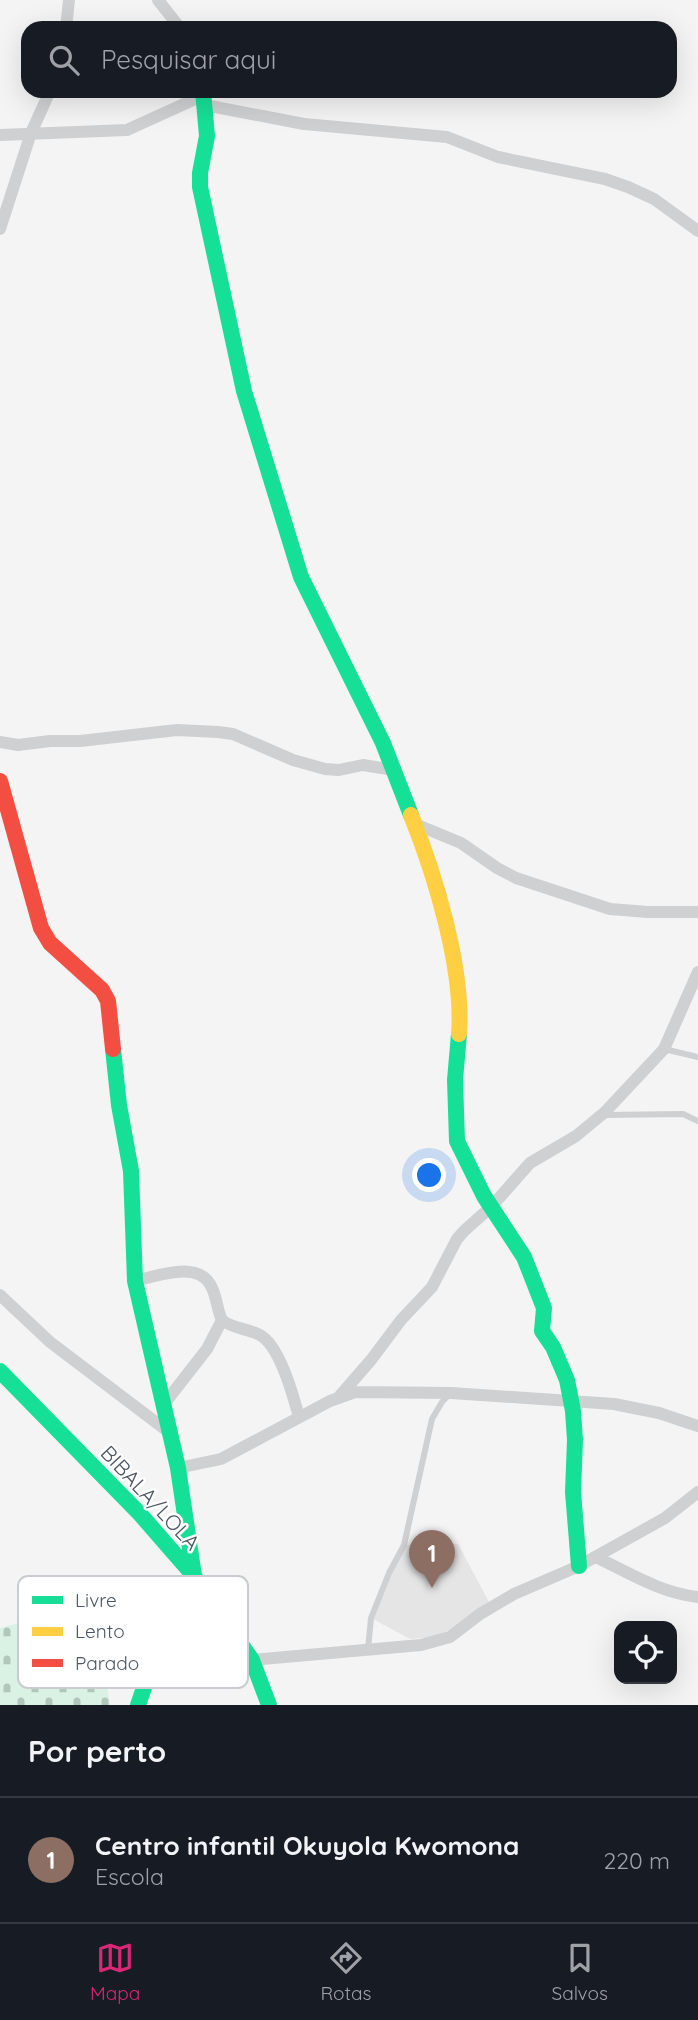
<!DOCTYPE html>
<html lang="pt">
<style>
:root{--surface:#171b24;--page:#20242c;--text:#f1f3f6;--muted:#9ea1a6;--line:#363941;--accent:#db2777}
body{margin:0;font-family:Quicksand,sans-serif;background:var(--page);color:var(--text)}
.controls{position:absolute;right:21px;bottom:21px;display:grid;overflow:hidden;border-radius:14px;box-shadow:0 7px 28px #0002}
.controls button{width:63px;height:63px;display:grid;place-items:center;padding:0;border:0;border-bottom:2px solid var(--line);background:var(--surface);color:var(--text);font:35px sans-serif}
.you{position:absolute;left:430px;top:1176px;width:24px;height:24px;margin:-18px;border:5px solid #fff;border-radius:50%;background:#1a73e8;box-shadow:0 0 0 10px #1a73e833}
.badge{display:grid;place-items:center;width:46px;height:46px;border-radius:50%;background:var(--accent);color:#fff;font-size:23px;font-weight:700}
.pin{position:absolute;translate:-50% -58px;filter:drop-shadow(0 2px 4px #0008)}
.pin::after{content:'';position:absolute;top:37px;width:24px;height:21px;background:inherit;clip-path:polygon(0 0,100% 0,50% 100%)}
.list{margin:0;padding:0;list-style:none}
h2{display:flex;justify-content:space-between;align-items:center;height:91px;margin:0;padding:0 28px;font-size:30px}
h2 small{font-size:23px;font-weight:400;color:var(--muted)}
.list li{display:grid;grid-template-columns:46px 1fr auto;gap:21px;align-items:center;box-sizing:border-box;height:126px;padding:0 28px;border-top:2px solid var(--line)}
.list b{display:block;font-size:26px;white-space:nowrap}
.list p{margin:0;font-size:23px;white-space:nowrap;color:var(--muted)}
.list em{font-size:23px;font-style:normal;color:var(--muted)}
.icon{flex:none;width:38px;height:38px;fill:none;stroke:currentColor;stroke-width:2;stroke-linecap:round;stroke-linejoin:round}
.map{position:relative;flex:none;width:698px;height:1705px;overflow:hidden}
.search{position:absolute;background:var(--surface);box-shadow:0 7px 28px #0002;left:21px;right:21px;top:21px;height:77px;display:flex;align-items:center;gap:18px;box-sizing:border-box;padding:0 24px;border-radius:21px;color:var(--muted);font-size:26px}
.sheet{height:217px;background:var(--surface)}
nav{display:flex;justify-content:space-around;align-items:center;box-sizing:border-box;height:98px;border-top:2px solid var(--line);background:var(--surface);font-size:19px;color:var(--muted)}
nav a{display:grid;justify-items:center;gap:4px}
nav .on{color:var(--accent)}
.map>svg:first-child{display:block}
.education{fill:#e6e5e6}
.cemetery{fill:url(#cemetery-stones)}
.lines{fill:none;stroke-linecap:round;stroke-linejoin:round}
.lane{stroke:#ced0d2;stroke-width:6}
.street{stroke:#ced0d2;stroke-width:12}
.fast{stroke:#16e098;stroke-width:16}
.slow{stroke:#ffcf43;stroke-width:16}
.jam{stroke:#f24e42;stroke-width:16}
.labels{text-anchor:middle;stroke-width:5;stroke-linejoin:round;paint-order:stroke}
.street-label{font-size:21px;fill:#4a5661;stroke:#fff}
.key{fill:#fff;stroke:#c9ccd0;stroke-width:2}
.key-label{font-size:19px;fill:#4a5661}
</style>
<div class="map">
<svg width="698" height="1705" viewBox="0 0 698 1705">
<defs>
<pattern id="cemetery-stones" width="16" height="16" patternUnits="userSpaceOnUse" patternTransform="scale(1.75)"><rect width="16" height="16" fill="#d9f2e3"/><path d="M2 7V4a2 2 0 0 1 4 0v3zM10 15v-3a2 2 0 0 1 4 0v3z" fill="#b2c7bb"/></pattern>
</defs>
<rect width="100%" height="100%" fill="#f4f4f4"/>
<path class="education" d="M458 1544 489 1602 457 1627 434 1637 410 1639 371 1618 404 1545Z"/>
<path class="cemetery" d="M94 1603 110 1705H0V1628Z"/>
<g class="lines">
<path class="lane" d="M664 1049 698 1057
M604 1115 683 1114 698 1121
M368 1649 371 1618 389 1573 404 1545 432 1419 442 1402 450 1394"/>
<path class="street" d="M158 0 180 28
M66 28 69 0
M205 105 304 124 447 137 498 157 605 179 628 187 654 199 698 231
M0 135 127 130 204 95
M0 229 31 133 50 91
M0 742 18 745 50 741H80L177 730 218 732 233 734 293 760 325 769 339 770 363 765 394 770
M415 824 461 843 497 868 516 878 610 909 648 912H698
M135 1281C157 1276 200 1259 212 1288 217 1298 217 1310 222 1320 234 1330 251 1328 263 1337 281 1351 293 1395 299 1417
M0 1295 50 1342 170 1433
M338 1398 371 1360 401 1320 432 1287 457 1239 464 1231 492 1206 530 1163 576 1136 605 1112 664 1049 698 972
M164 1404 207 1349 222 1320
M178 1468 221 1459 330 1401 355 1392 451 1393 614 1404 659 1413 698 1426
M596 1557C629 1573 661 1593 698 1597
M252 1660 421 1645 450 1637 480 1614 514 1594 579 1566 665 1518 698 1492"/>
<path class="fast" d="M203 91 207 136 200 173V187L244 391 301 577 383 743 411 815
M459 1034 455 1080 457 1141 484 1196 524 1257 544 1308 542 1331 553 1347 567 1380 573 1411 575 1440 573 1492 579 1566
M113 1049 119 1105 131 1171 135 1281 178 1468 194 1576 155 1656 138 1705
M0 1371 140 1514 194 1576 252 1660 269 1705"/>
<path class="slow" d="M411 815C435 875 464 969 459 1034"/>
<path class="jam" d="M0 781 41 928 50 943 102 990 108 1001 113 1049"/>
</g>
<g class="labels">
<g class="street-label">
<text transform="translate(150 1498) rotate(47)" y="7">BIBALA/LOLA</text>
</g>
</g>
<rect x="18" y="1576" width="230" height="112" rx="10" class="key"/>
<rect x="32" y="1596" width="31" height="8" fill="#16e098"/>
<rect x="32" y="1627" width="31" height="9" fill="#ffcf43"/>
<rect x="32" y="1659" width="31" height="8" fill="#f24e42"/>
<g class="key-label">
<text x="75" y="1607">Livre</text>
<text x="75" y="1638">Lento</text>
<text x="75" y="1670">Parado</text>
</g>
</svg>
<div class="controls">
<button><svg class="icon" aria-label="locate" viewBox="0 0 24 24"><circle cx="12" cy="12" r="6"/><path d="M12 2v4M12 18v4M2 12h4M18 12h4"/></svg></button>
</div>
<div class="you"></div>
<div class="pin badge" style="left:432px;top:1588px;background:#8d6e63">1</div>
<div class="search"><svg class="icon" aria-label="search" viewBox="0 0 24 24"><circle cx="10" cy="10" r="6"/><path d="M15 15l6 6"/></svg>Pesquisar aqui</div>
</div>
<section class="sheet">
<h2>Por perto<small></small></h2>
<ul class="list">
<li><span class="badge" style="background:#8d6e63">1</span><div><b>Centro infantil Okuyola Kwomona</b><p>Escola</p></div><em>220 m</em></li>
</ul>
</section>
<nav>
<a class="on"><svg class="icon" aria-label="map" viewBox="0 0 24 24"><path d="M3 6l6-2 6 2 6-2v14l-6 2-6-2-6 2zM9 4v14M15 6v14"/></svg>Mapa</a>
<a><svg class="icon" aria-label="directions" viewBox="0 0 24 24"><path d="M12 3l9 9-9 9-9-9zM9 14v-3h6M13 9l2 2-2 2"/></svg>Rotas</a>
<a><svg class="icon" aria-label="saved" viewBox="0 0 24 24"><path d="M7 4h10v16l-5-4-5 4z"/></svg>Salvos</a>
</nav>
